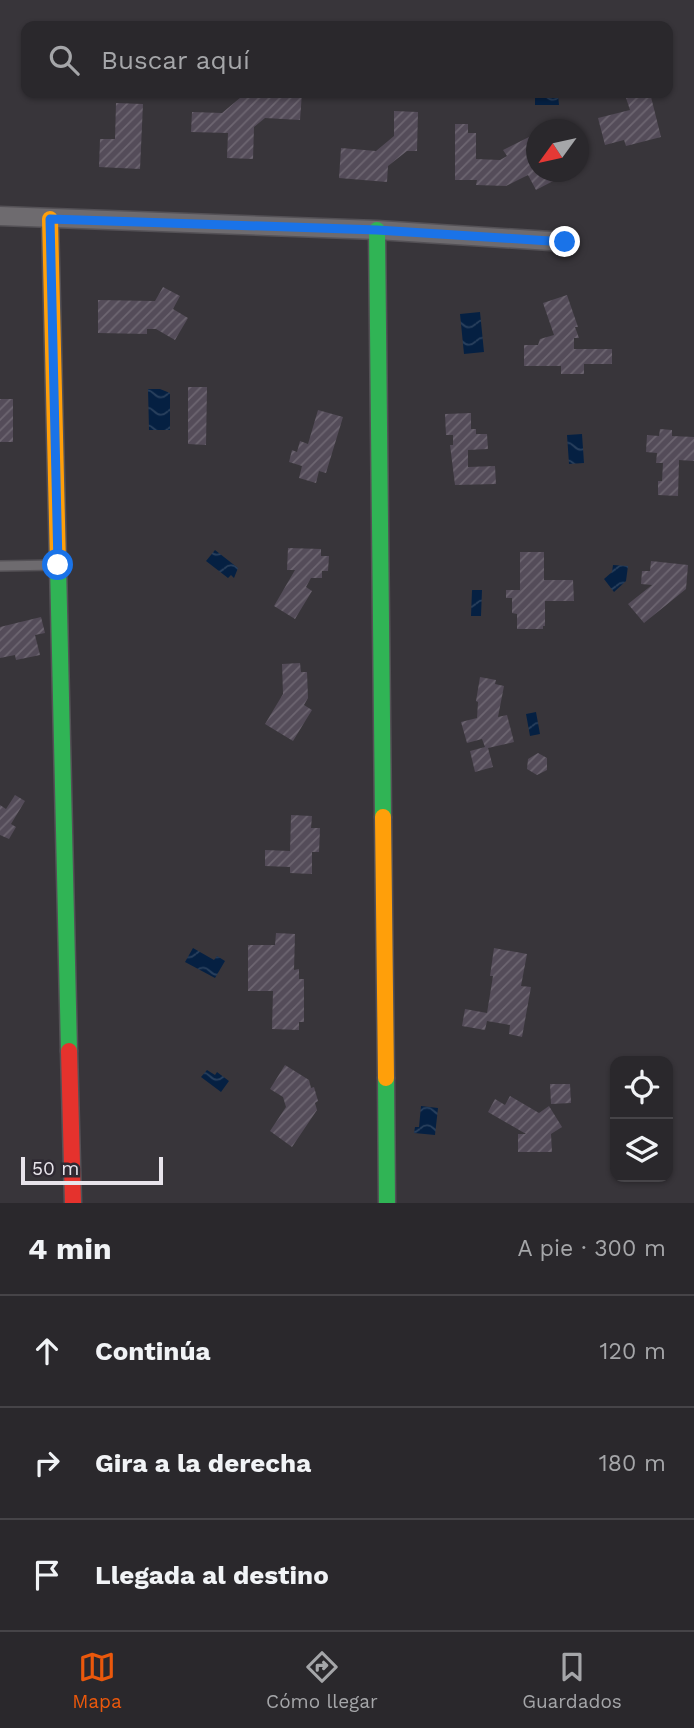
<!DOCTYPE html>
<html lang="es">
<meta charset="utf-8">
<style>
:root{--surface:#2a282c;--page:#323034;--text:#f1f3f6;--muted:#a5a6a9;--line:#464448;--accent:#ea580c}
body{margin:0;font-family:"Work Sans",sans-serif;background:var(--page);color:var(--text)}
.controls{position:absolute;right:21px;bottom:21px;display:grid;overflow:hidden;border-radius:14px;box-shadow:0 2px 5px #0004}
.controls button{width:63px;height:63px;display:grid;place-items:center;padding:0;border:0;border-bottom:2px solid var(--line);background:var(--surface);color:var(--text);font:35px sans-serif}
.compass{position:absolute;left:526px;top:119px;width:63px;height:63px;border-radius:50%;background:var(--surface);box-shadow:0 2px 5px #0004;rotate:237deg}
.scale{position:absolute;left:21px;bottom:18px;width:142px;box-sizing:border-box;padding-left:7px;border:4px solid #e8e4eb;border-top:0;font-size:19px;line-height:24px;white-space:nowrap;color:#e8e4eb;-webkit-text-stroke:5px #2e2932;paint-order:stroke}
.stop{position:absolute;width:21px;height:21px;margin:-16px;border:5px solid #1a73e8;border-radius:50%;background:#fff}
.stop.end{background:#1a73e8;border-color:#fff;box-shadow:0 2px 7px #0008}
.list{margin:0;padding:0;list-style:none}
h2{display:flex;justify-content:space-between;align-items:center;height:91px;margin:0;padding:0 28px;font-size:30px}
h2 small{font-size:23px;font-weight:400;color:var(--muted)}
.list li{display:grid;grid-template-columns:46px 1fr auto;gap:21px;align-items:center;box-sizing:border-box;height:112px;padding:0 28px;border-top:2px solid var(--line)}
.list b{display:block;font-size:26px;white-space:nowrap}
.list em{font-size:23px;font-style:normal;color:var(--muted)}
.icon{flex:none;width:38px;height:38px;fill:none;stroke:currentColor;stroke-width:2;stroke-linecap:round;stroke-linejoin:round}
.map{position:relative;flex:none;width:694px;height:1203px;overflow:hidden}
.search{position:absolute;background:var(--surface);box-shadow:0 2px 5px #0004;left:21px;right:21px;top:21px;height:77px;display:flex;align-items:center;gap:18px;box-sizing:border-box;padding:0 24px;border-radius:14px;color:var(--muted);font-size:26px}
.sheet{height:427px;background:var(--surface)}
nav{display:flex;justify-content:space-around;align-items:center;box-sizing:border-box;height:98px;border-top:2px solid var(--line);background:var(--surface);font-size:19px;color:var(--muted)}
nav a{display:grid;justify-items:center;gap:4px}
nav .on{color:var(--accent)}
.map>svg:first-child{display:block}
.water{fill:url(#water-waves)}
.building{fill:url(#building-hatch)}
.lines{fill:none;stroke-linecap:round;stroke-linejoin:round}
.lane-casing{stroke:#545156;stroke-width:12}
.street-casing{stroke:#545156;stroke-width:21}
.fast-casing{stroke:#545156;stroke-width:19}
.slow-casing{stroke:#545156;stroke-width:19}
.jam-casing{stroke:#545156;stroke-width:19}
.lane{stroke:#6e6b6f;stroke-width:9}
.street{stroke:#6e6b6f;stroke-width:18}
.fast{stroke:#30b455;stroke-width:16}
.slow{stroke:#ff9f0a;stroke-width:16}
.jam{stroke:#e5322d;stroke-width:16}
.route{stroke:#1a73e8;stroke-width:9}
</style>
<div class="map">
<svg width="694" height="1203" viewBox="0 0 694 1203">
<defs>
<pattern id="water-waves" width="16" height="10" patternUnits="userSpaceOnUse" patternTransform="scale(1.75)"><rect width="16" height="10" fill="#052042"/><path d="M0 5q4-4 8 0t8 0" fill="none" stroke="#29405d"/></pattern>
<pattern id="building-hatch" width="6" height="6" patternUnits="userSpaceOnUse" patternTransform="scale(1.75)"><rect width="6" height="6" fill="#544c59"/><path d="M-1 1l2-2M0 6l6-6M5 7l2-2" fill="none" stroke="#6d6671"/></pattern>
</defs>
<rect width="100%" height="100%" fill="#38353a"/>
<path class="water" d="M535 93 558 94 559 105H535Z
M480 312 484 352 464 354 460 314Z
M148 389H160L170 393V430H149Z
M582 434 584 463 569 464 567 435Z
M215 550 238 568 234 578 231 575 228 578 206 561Z
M613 565 628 566 626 581 614 592 604 579 612 572Z
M472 590H482L481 616H471Z
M536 712 540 734 530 736 526 714Z
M193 948 214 960 217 956 225 961 215 978 185 962Z
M207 1070 215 1075 217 1072 229 1081 221 1092 201 1077Z
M421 1106 438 1108 435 1135 414 1133 415 1127H419Z"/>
<path class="building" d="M246 93H302L300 120 265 118 254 127 253 159 227 158 228 133 191 132 192 112 222 113Z
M646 93H650L661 137 626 146 624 140 605 145 598 118 630 110 626 98Z
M116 103 143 104 140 169 99 167 100 139H115Z
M394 111 418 112 417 151H407L388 166 387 182 339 178 341 148 376 151 394 136Z
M455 124H468V133H476V159L500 160 507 156 503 150 533 135 536 141V172H550L555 180 536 190 528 175 506 186 476 185 477 180H455Z
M163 287 180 296 173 309 188 318 175 340 156 329H147V334L98 333V300L155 301Z
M567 295 578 327H575L579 338H574V349H612V364H584V374H561V366H524V345H538L540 339 554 335 543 303Z
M188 387H207L206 445 188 444Z
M0 399H13V442H0Z
M318 410 343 417 326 473 319 471 316 483 299 478 302 466 289 462 292 450 297 452 300 441 308 444Z
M471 413V429H476V434H487L488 449 468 450V467L495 466 496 484 455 485 450 445H453V435H446L445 414Z
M660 429 672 430V436L694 437V461L679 460 678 496 658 495V481H662L663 463H656L657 453 646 452 647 435 659 436Z
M288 548 321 549V556H329L328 571H322V578H311L306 587 312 591 295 619 274 606 295 570H287Z
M520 552H544V580H573L574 601H545V626H543V629H517V614L512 613V598H506V590H520Z
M651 561 688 565 686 589 644 623 628 604 652 585 641 584 642 571H650Z
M41 617 45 633 35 635 40 655 16 660 15 655 0 658V627Z
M300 663 301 672H307L308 698 304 705 312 710 293 741 265 724 283 694 282 664Z
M480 677 496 680 495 684 504 686 498 717 507 715 514 742 488 748 493 767 475 772 470 751 485 747 482 739 467 743 461 722 477 718 478 702 476 701Z
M538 753 547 758V770L537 775 527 769 528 759Z
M15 795 25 801 11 824 16 827 9 839 0 835V805L6 809Z
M291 815 312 816 311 828H320L319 852H312V874L290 873V867L265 866V850L290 851Z
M276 933 295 934 294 970 299 969V979H304V1022H299V1030L272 1029 273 991H248V945H275Z
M494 948 527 954 521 986 531 987 522 1037 509 1034 510 1025 487 1021 485 1030 462 1026 465 1009 487 1013 493 976H490Z
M285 1065 309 1080 311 1088 314 1087 318 1101 315 1103 317 1110 292 1147 270 1131 286 1107 283 1097 270 1089Z
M550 1084H570L571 1103 551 1104Z
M510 1096 539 1113 549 1106 562 1127 551 1134 552 1152H518V1134H526L488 1112 495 1099 505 1105Z"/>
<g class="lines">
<g class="lane-casing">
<path id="lane" d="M0 566 57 565"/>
</g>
<g class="street-casing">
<path id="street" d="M0 216 377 230 566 242"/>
</g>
<g class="fast-casing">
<path id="fast" d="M377 230 383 817
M58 565 69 1051
M386 1078 387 1203"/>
</g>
<g class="slow-casing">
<path id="slow" d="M50 219 58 565
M383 817 386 1078"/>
</g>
<g class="jam-casing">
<path id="jam" d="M69 1051 73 1203"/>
</g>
<use href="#lane" class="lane"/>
<use href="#street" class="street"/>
<use href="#fast" class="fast"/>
<use href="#slow" class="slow"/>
<use href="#jam" class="jam"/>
</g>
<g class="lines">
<path class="route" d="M58 565 50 219 377 230 565 242"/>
</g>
</svg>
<div class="controls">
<button><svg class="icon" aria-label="locate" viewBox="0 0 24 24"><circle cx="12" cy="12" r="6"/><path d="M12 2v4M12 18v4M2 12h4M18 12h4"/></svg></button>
<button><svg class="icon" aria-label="layers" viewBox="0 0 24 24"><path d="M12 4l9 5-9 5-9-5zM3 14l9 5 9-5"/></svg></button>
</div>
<svg class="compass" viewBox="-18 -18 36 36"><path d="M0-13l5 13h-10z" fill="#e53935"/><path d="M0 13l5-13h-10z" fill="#a5a6a9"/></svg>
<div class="scale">50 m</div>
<div class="stop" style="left:58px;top:565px"></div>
<div class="stop end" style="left:565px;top:242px"></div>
<div class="search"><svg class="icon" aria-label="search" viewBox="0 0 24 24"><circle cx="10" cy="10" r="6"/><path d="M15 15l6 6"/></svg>Buscar aquí</div>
</div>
<section class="sheet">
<h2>4 min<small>A pie · 300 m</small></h2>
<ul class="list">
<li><svg class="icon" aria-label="ahead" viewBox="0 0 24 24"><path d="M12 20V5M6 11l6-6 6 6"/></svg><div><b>Continúa</b></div><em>120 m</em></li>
<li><svg class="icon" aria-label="right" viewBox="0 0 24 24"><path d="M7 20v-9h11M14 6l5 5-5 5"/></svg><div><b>Gira a la derecha</b></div><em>180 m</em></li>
<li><svg class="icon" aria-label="arrive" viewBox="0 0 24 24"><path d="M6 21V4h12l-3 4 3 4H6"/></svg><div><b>Llegada al destino</b></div></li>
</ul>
</section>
<nav>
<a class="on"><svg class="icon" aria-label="map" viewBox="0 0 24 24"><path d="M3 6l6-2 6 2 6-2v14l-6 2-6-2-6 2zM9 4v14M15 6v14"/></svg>Mapa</a>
<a><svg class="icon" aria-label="directions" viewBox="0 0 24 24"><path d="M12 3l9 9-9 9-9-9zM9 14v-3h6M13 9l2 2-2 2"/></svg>Cómo llegar</a>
<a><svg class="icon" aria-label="saved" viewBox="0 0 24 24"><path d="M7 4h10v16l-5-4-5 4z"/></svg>Guardados</a>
</nav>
